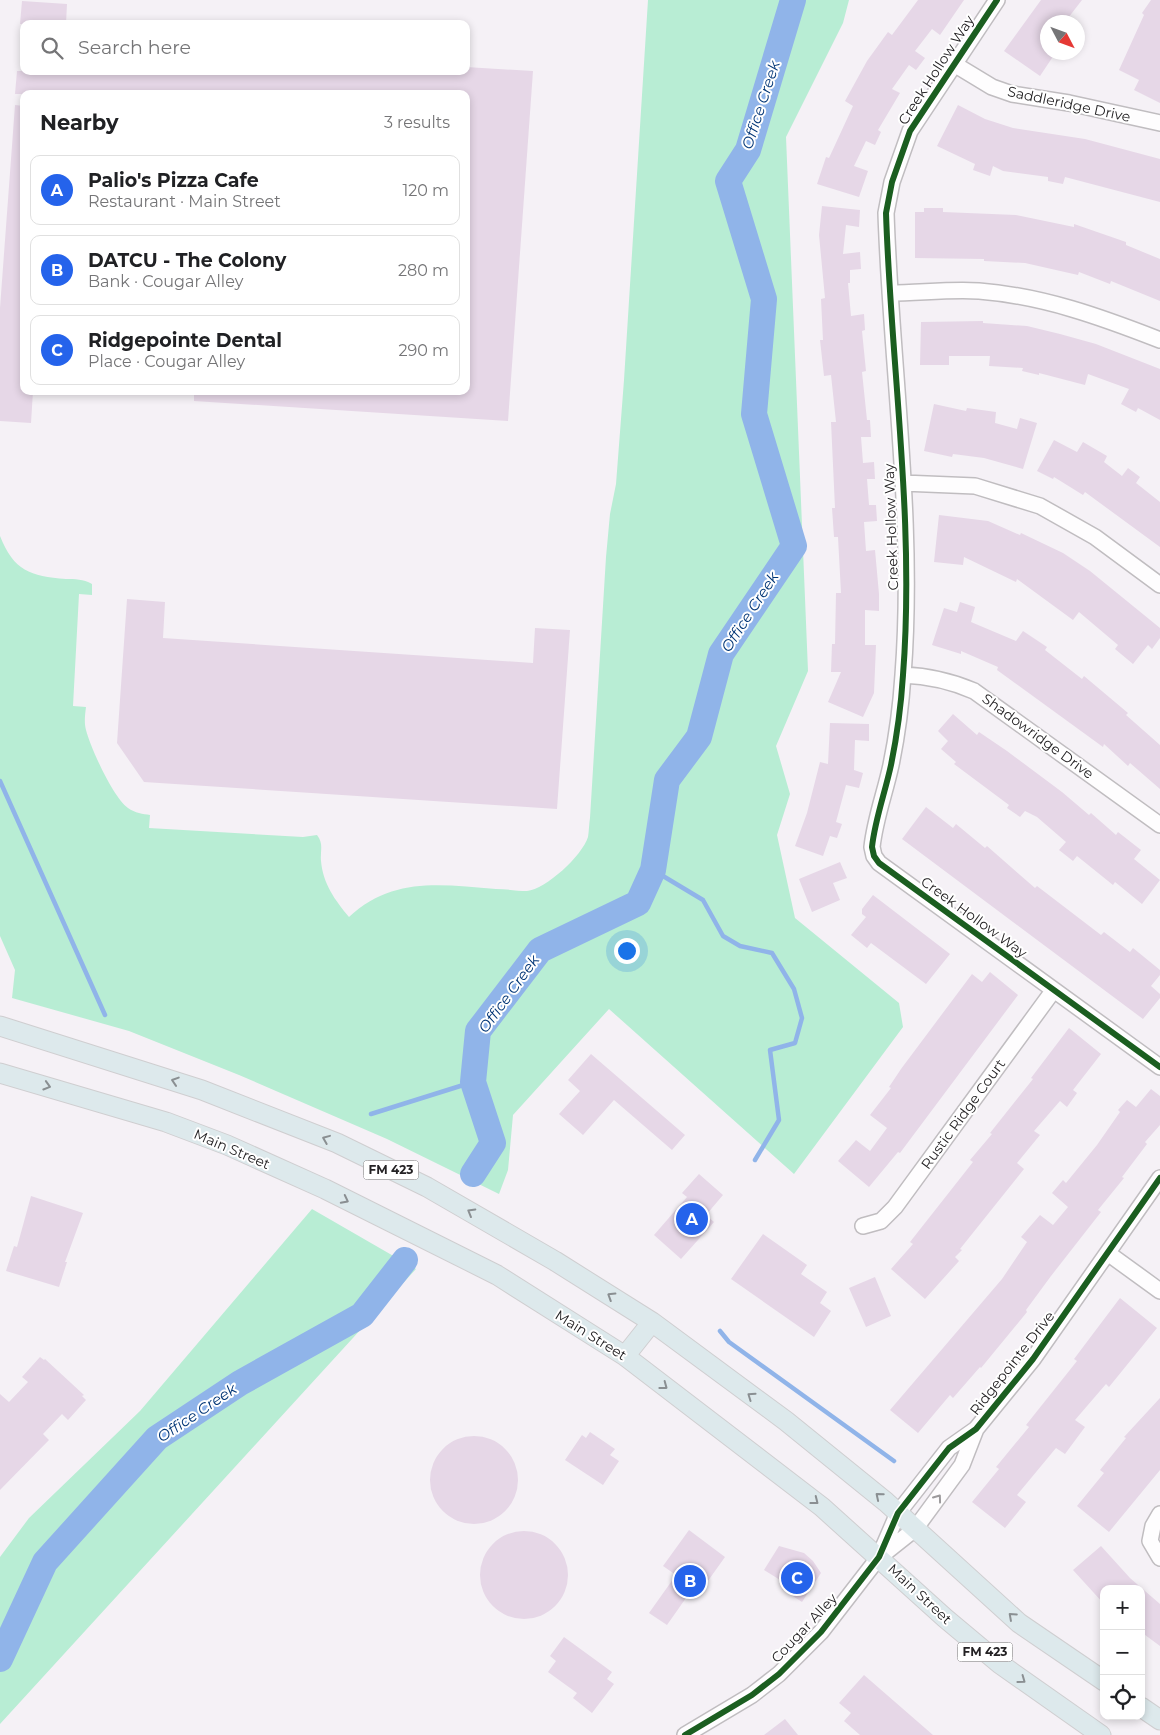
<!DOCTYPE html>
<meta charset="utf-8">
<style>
:root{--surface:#fff;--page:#f6f6f6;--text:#202124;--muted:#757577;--line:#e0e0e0;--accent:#2563eb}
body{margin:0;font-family:Montserrat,sans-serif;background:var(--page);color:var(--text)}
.controls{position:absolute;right:15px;bottom:15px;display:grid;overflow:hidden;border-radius:10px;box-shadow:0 2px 8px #0003}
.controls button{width:45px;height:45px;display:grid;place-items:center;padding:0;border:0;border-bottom:1px solid var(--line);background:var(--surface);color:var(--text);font:25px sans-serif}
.compass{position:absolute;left:1040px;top:15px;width:45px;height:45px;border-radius:50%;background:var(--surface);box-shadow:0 2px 8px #0003;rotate:131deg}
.you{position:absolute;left:626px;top:950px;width:18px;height:18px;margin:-12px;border:4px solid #fff;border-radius:50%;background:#1a73e8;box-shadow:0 0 0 8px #1a73e833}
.badge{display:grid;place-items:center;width:32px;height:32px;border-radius:50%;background:var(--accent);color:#fff;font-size:16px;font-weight:700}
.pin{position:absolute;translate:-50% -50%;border:2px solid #fff;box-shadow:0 1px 5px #0006}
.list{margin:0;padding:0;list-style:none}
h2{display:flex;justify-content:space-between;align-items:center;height:65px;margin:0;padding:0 20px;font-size:21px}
h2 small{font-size:16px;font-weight:400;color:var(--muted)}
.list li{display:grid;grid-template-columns:32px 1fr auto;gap:15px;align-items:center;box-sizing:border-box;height:70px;margin:0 10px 10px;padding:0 10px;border:1px solid var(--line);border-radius:10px}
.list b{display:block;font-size:19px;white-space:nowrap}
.list p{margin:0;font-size:16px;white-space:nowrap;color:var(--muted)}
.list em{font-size:16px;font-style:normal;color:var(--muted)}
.icon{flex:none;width:28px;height:28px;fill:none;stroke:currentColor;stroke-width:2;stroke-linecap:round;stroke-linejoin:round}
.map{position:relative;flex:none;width:1160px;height:1735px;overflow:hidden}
.search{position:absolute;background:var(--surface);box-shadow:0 2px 8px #0003;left:20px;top:20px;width:450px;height:55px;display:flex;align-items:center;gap:12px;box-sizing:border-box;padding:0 18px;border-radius:10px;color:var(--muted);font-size:19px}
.panel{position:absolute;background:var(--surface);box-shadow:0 2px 8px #0003;left:20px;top:90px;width:450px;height:305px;border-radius:10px}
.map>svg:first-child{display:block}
.green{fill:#b8edd4}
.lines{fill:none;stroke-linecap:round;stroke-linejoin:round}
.stream{stroke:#90b4e9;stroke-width:4.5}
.river{stroke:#90b4e9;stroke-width:26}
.building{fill:#e6d7e7}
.minor-casing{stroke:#c0bdc0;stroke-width:18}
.major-casing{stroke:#cfced0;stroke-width:21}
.minor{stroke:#fefdfe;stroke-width:15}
.major{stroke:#dde9ec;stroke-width:19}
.cycleway-casing{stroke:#fff;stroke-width:9}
.cycleway{stroke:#1b5e20;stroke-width:6}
.oneway{stroke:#8a8f92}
.oneway2{stroke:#9c9a9c}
.labels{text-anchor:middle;stroke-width:4;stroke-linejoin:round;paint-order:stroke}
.shield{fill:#fff;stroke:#666466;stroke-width:1}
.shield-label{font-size:12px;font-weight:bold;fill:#242224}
.street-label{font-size:14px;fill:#242224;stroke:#fff}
.water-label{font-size:15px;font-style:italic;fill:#003576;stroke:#fff}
</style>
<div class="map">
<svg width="1160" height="1735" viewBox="0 0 1160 1735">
<rect width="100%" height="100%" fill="#f5f1f6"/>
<path class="green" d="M648 0H849L843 23 786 137 808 671 776 746 790 794 777 835 795 918 899 1003 903 1027 794 1174 609 1009 513 1115 508 1170 499 1194 387 1139 239 1075 129 1031 12 998 15 970 0 936V536C14 571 30 576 66 579 75 579 83 579 92 584V595L79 594 73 706 86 707C85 715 84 722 86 730 91 749 113 797 128 808 135 813 143 814 150 815L149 828 303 837 317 835C324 844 320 851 321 861 323 884 335 900 349 917 393 876 442 885 496 889 506 889 517 891 527 891 546 889 582 856 588 837 589 831 589 824 590 818L606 557 610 514 616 484 624 380Z
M312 1209 416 1269 0 1724V1557L29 1518 140 1411Z"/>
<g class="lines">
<path class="stream" d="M0 781 105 1015
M653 870 703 900 723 936 740 946 772 953 794 989 802 1018 795 1043 770 1050 779 1120 755 1160
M371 1114 473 1082
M720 1331 729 1342 894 1461"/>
<path class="river" d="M473 1174 493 1143 473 1082 478 1031 540 950 638 903 653 870 667 780 699 737 721 654 794 546 754 414 764 299 728 181 748 150 793 0
M0 1659 45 1562 157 1438 240 1383 362 1315 405 1260"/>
</g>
<path class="building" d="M918 0H964L940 35 932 29 915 51 925 58 916 70 909 65 892 89 900 93 878 130 881 132 875 145 866 141 854 166 868 171 859 197 817 184 826 157 829 158 853 106 845 101 867 61 888 32 892 35Z
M1041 0H1082L1065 22H1048V52H1056L1040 76 1004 51Z
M1151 0H1160V103L1134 90 1139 80 1119 70 1144 15 1142 13Z
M22 1 67 4 66 24H20Z
M466 67 533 71 508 421 194 401V391H466V94H15L17 71H466Z
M15 105 24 106V391H33L31 423 0 421V308Z
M958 105 985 119 1013 128 1085 139 1160 159V202L1065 177 1063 184 1048 181V177L1003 171 993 166 990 176 973 170 975 164 937 146Z
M822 206 860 210 859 227 846 225 843 254 860 252 861 269 850 270V283H848L851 316 864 314 865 330 862 331 866 371 862 372 867 420H870L871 437H861L863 463 874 462 875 479H867L869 505H876L877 521 864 522 866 551 875 550 879 594V611L865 610V645H876L874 693 863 717 828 702 841 672H831L832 644H835L836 593H841L838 537H834L832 508H835L831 422H836L831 375 824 376 820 340H823L821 299 825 298 819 235Z
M924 208H943V212L1016 215 1074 227V224L1126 242V245L1160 259V301L1111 281 1110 284 1079 272 1078 275 1025 263 984 261V259L915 258V212H924Z
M983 321V323L1027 326 1060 334 1096 344 1160 369V420L1138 408 1136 412 1121 404 1129 389 1088 374 1085 385 1039 373V375L1022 371 1023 368 989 366 990 356H949V365H920L921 322Z
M934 404 966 411 967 408 996 412 995 423 1017 429 1020 418 1037 423 1023 469 984 458 953 454 952 457 924 451Z
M1054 440 1077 452 1083 442 1107 456 1104 462 1122 476 1128 468 1140 477 1136 483 1160 502V547L1085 492 1083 495 1054 477 1053 479 1037 471Z
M939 515 988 521 1020 535 1021 533 1063 553 1090 571 1160 628V638L1152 649 1148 645 1133 664 1115 649 1118 645 1079 612 1073 620 1017 579 1016 582 964 557 963 565 934 562Z
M127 599 165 602 163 638 533 663 535 628 570 630 557 809 144 782 117 743Z
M960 602 975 607 971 622 1016 641 1023 631 1047 647 1045 650 1082 679 1084 676 1128 713 1126 715 1160 745V789L1130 763 1128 766 1104 744 1103 747 997 670 998 667 961 651V654L932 645 944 608 957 612Z
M953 714 977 735 979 732 1007 751 1062 792 1089 815 1091 813 1116 835 1118 832 1141 850 1134 859 1160 880 1142 904 1115 882 1113 885 1077 856 1073 861 1059 850 1066 842 1037 817 1025 811 1020 817 1007 808 1009 805 954 764 956 762 941 749 948 741 938 731Z
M830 723 869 724V741L855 740 854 770 863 773 859 788 846 785 836 822 842 824 837 838 830 836 823 856 795 846 807 813 820 762 828 764Z
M926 807 953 828 956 824 985 848 987 846 1035 888 1037 886 1101 935 1104 932 1130 952 1133 948 1160 970V975L1151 986 1160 994V998L1143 1019 902 839Z
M840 862 847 878 833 883 840 900 812 912 799 879Z
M873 895 950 954 926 984 871 943 867 948 851 935 866 917 862 914V909Z
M990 972 1018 995 900 1153 898 1152 869 1187 838 1161 856 1140 870 1151 887 1128 870 1115 891 1088 889 1087 901 1069 972 974 982 982Z
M1069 1028 1101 1054 1073 1090 1077 1093 1067 1107 1060 1101 1034 1131 1040 1135 1017 1163 1024 1169 960 1249 962 1250 955 1257 959 1261 925 1299 891 1269 913 1244 910 1242 973 1162 970 1160 992 1134 990 1133 1033 1079 1031 1078Z
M591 1054 685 1135 672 1150 614 1100 583 1135 559 1114 580 1091 568 1080Z
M1151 1089 1160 1096V1125L1145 1142 1147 1144 1122 1177 1124 1178 1098 1210 1101 1212 1051 1276 1026 1310 1027 1312 981 1368 980 1367 953 1398 950 1395 918 1433 890 1410 1002 1279 1027 1242 1021 1237 1040 1215 1053 1225 1068 1207 1052 1193 1063 1180 1066 1183 1097 1145 1120 1112 1118 1110 1127 1100 1136 1107Z
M699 1174 723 1195 706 1215 714 1222 681 1259 654 1235 687 1197 682 1193Z
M31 1196 83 1213 65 1262H67L59 1287 6 1271 14 1246 17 1247Z
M763 1234 807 1265 801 1274 827 1292 820 1303 831 1311 814 1337 731 1279Z
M875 1277 891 1316 866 1327 849 1288Z
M1120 1298 1157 1328 1109 1387 1106 1384 1075 1420 1085 1427 1065 1454 1056 1448 1017 1495 1026 1502 1005 1528 972 1502 999 1469 996 1467 1029 1427 1026 1425 1077 1361 1074 1359Z
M40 1357 44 1360 45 1359 84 1395 82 1396 86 1400 68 1420 62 1414 43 1434 49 1440 0 1490V1394L9 1402 28 1382 22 1377Z
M1160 1398V1470L1109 1532 1077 1506 1104 1473 1100 1470 1126 1438 1124 1437Z
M590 1432 615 1449 610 1455 619 1461 603 1485 565 1460 582 1435 586 1438Z
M430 1480a44 44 0 1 1 88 0a44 44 0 1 1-88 0Z
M689 1530 725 1557 700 1592 693 1588 667 1625 649 1613 676 1575 663 1566Z
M480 1575a44 44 0 1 1 88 0a44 44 0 1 1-88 0Z
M779 1546 804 1553 813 1561 821 1573 802 1602 782 1589 785 1583 764 1570Z
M1101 1546 1130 1578 1160 1604V1646L1141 1632V1589H1104V1604L1073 1570Z
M564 1637 612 1672 607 1679 614 1684 592 1713 573 1698 577 1693 548 1672 556 1661 550 1656Z
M864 1675 933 1735H860L844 1721 851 1713 839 1703Z
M785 1719 798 1735H764Z"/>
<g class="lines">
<g class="minor-casing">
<path id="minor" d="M997 0 910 131 892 182 886 213C891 367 915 521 903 675 901 706 897 736 891 765 885 793 875 819 872 847L874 856 879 863 1160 1067
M954 64 992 87 1012 94 1069 103 1160 123
M890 293C919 293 950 289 979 291 1043 296 1101 317 1160 340
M903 483 975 486 1040 506 1095 537 1160 585
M903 675C929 676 951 681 974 691L1160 825
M863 1226 881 1221 895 1207 1053 991
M1109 1254 1160 1291
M1160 1514 1153 1526 1150 1541 1160 1558
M881 1556 915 1529 962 1465 976 1429
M685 1735 752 1695 779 1674 821 1632 879 1557 898 1513 949 1448 976 1429 1033 1359 1160 1178"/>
</g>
<g class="major-casing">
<path id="major" d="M0 1026 202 1090 337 1143 427 1187 555 1261 652 1322 786 1421 886 1502 1019 1623 1104 1681
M0 1073 166 1122 227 1145 325 1189 497 1275 625 1356 822 1507 945 1618 1000 1664 1101 1735
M625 1356 652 1322
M1141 1707 1160 1720"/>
</g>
<use href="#minor" class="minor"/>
<use href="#major" class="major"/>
<g class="cycleway-casing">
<path id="cycleway" d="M997 0 910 131 892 182 886 213C891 367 915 521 903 675 901 706 897 736 891 765 885 793 875 819 872 847L874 856 879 863 1160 1067
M685 1735 752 1695 779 1674 821 1632 879 1557 898 1513 949 1448 976 1429 1033 1359 1160 1178"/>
</g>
<use href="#cycleway" class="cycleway"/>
</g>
<defs><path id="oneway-chevron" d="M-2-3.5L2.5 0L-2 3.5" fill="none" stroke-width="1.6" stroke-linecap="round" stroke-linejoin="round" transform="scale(1.25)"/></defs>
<g class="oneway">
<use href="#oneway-chevron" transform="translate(175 1081) rotate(-162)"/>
<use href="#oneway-chevron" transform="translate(47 1086) rotate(17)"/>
<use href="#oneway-chevron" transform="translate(326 1139) rotate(-158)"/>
<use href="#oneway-chevron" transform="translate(345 1200) rotate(27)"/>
<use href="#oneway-chevron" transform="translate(471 1212) rotate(-150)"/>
<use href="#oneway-chevron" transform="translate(611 1296) rotate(-148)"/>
<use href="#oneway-chevron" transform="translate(664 1386) rotate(37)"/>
<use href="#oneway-chevron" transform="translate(751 1396) rotate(-145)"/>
<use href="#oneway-chevron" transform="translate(879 1496) rotate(-140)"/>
<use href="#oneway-chevron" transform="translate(815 1501) rotate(38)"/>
<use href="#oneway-chevron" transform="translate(1012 1616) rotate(-138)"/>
<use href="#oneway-chevron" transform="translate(1022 1680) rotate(36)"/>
</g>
<use class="oneway2" href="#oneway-chevron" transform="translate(938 1498) rotate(-54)"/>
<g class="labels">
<g class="shield">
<rect x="363.5" y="1160.5" width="55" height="19" rx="4"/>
<rect x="957.5" y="1642.5" width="55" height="19" rx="4"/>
</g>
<g class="shield-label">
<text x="391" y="1174">FM 423</text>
<text x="985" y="1656">FM 423</text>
</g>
<g class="street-label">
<text transform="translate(936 70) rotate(-57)" y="5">Creek Hollow Way</text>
<text transform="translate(1069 104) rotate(12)" y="5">Saddleridge Drive</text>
<text transform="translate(891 527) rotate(-92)" y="5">Creek Hollow Way</text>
<text transform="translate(1038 736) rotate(36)" y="5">Shadowridge Drive</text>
<text transform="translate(974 917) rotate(36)" y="5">Creek Hollow Way</text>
<text transform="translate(963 1114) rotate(-54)" y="5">Rustic Ridge Court</text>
<text transform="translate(232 1149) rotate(23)" y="5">Main Street</text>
<text transform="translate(591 1335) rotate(32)" y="5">Main Street</text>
<text transform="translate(1012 1363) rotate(-52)" y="5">Ridgepointe Drive</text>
<text transform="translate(920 1594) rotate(43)" y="5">Main Street</text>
<text transform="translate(804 1628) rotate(-47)" y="5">Cougar Alley</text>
</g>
<g class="water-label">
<text transform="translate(761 105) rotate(-72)" y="5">Office Creek</text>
<text transform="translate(750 612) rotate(-57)" y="5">Office Creek</text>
<text transform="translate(509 994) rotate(-54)" y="5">Office Creek</text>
<text transform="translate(197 1413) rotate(-34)" y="5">Office Creek</text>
</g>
</g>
</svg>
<div class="controls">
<button>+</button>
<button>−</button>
<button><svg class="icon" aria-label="locate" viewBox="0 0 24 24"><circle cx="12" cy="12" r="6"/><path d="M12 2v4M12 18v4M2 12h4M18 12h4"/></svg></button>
</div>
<svg class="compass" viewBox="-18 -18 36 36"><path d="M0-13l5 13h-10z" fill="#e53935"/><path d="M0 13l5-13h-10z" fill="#757577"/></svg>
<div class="you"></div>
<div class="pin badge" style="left:692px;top:1219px">A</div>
<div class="pin badge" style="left:690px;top:1581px">B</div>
<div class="pin badge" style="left:797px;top:1578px">C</div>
<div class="search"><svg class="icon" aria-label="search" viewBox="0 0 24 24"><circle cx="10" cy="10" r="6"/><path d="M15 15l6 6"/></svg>Search here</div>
<section class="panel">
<h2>Nearby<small>3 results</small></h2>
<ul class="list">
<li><span class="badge">A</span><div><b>Palio's Pizza Cafe</b><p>Restaurant · Main Street</p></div><em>120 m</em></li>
<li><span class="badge">B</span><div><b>DATCU - The Colony</b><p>Bank · Cougar Alley</p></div><em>280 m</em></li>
<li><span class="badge">C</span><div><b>Ridgepointe Dental</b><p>Place · Cougar Alley</p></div><em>290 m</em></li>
</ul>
</section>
</div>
